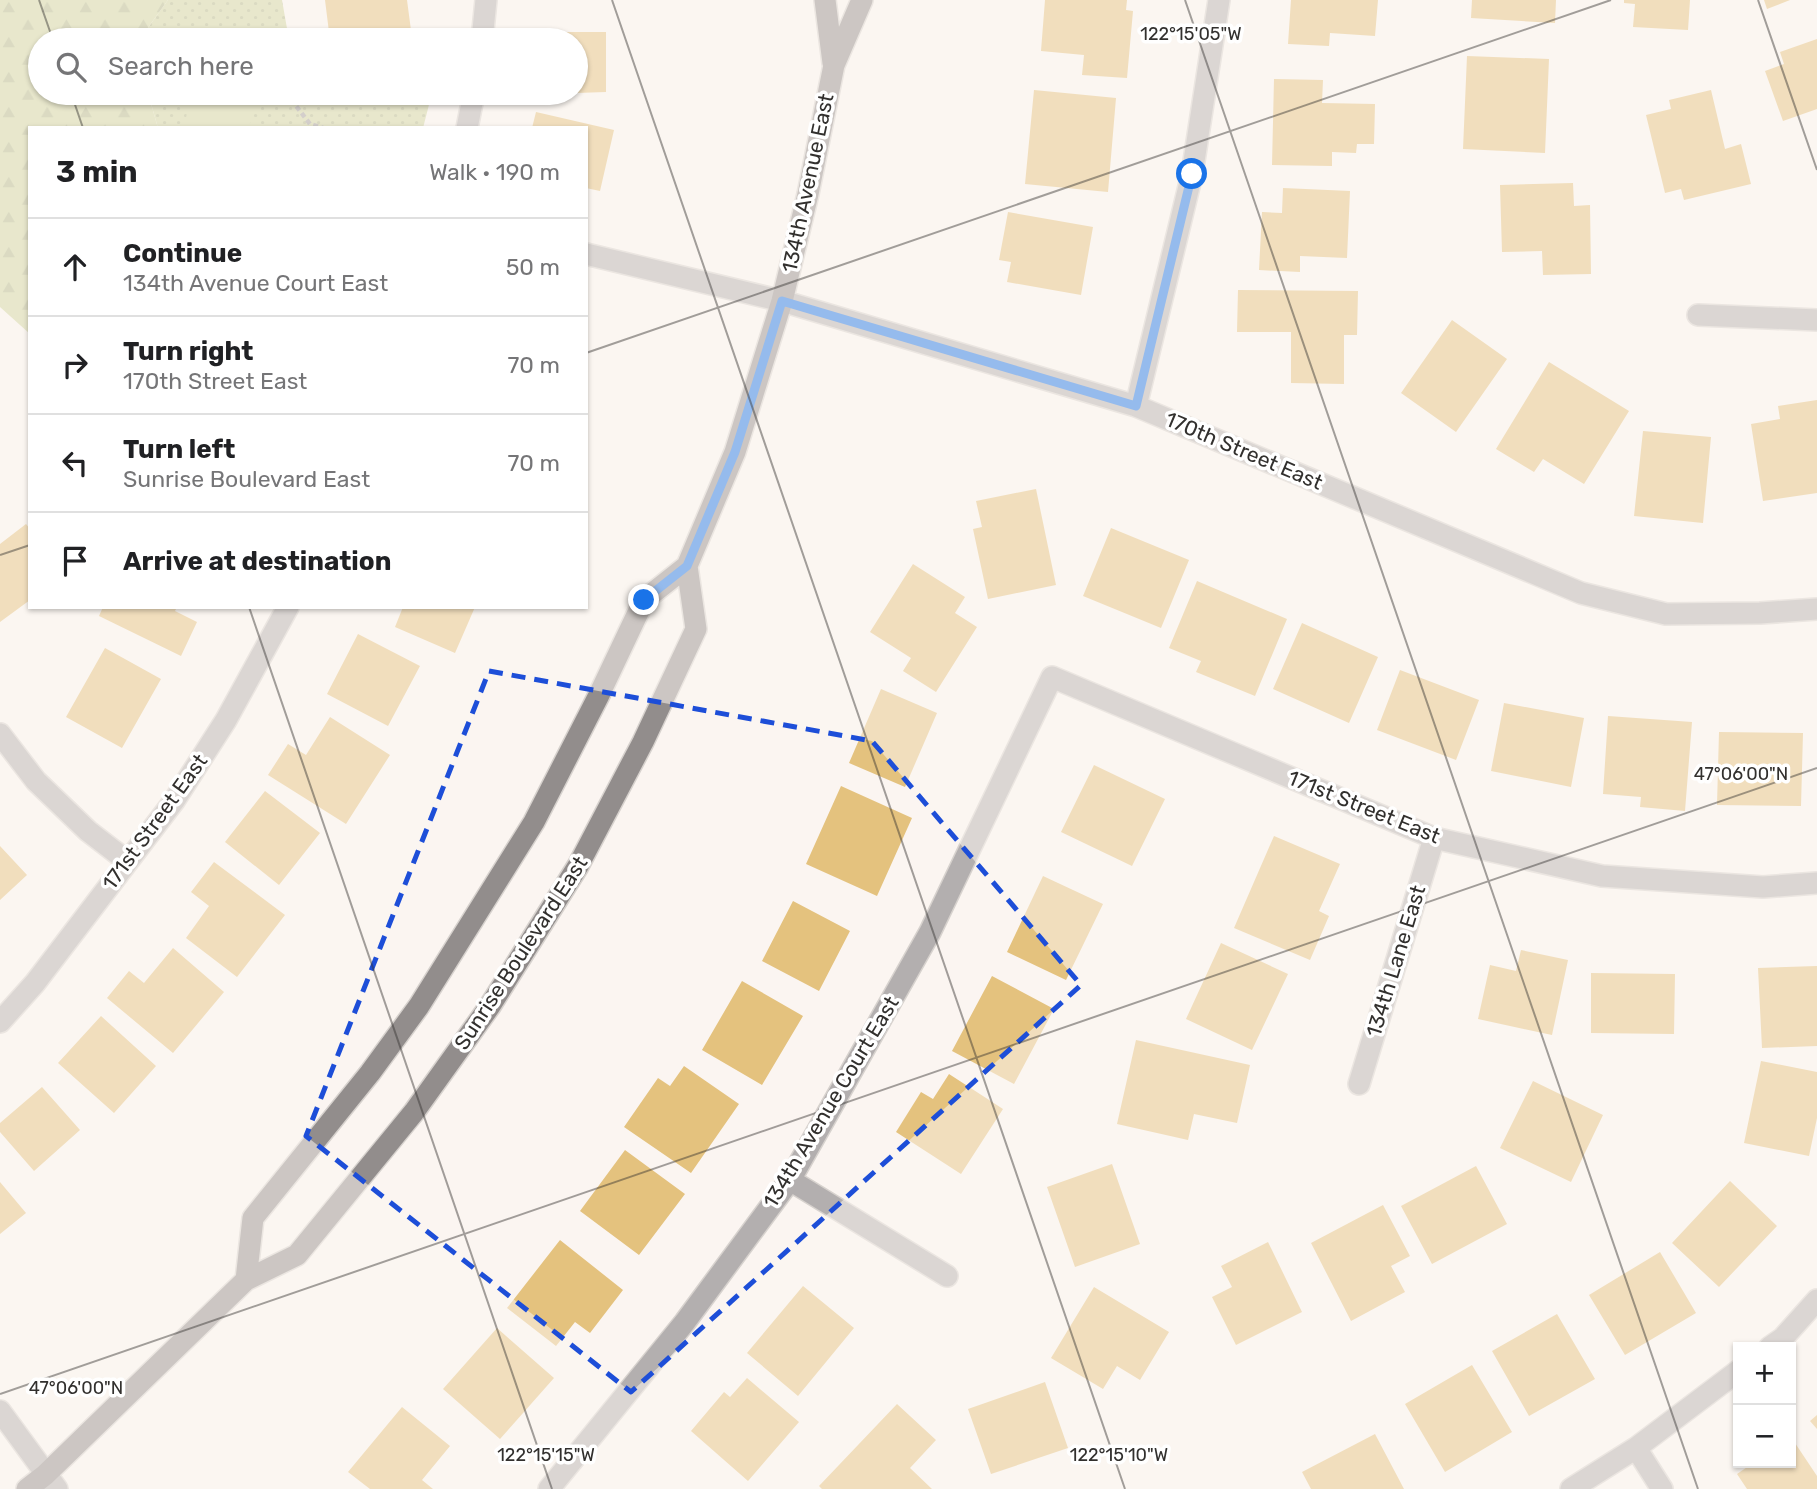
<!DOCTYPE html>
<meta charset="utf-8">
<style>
:root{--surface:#fff;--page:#f2f2f2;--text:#202124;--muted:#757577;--line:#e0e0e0}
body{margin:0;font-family:Rubik,sans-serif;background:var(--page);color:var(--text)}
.controls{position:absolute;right:21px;bottom:21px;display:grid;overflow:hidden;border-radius:0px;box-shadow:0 2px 5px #0004}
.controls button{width:63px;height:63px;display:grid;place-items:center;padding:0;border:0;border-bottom:2px solid var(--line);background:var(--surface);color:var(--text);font:35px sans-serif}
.stop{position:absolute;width:21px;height:21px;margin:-16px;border:5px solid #1a73e8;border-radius:50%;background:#fff}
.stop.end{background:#1a73e8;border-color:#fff;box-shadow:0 2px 7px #0008}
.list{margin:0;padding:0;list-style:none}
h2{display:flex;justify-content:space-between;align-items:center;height:91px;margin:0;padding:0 28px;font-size:30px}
h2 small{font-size:23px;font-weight:400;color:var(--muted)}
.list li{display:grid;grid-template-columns:46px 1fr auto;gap:21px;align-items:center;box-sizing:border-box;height:98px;padding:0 28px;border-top:2px solid var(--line)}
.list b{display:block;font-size:26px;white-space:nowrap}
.list p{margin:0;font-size:23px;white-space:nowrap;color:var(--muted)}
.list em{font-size:23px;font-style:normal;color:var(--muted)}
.icon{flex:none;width:38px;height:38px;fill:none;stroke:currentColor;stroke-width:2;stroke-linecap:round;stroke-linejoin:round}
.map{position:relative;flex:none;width:1817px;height:1489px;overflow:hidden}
.search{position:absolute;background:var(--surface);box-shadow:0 2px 5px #0004;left:28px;top:28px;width:560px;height:77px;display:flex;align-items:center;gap:18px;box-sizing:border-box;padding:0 24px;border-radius:38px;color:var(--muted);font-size:26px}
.panel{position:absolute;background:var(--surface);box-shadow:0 2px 5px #0004;left:28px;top:126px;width:560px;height:483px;border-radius:0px}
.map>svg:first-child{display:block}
.grass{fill:url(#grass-dots)}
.forest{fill:url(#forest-firs)}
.pitch{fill:#d0d6a0}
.building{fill:#e4c27e}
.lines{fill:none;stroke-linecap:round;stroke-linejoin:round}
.street-casing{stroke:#d7d2ce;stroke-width:24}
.secondary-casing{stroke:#d7d2ce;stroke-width:24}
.path{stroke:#a5a19e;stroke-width:4.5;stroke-dasharray:5 3.5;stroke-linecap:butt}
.street{stroke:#b3afaf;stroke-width:21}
.secondary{stroke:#928d8c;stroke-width:21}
.route{stroke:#1a73e8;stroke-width:9}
.marked{fill:none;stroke:#1d4ed8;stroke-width:5;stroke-dasharray:14 9;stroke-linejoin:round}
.ticks{fill:none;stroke:#32302e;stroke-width:2;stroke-opacity:0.45}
.labels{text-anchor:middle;stroke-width:7;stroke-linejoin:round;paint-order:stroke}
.street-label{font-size:21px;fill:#32302e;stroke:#fff}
.ticks-label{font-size:18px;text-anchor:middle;fill:#32302e;stroke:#fff;stroke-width:7;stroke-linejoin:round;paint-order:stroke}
</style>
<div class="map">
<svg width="1817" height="1489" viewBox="0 0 1817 1489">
<defs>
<pattern id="grass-dots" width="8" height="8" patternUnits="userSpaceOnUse" patternTransform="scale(1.75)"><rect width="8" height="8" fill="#d0d6a0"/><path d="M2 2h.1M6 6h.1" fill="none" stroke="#b3b88a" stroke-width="1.8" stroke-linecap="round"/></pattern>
<pattern id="forest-firs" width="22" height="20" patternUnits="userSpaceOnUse" patternTransform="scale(1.75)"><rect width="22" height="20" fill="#d0d6a0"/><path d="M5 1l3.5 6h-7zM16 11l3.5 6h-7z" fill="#b3b88a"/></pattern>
</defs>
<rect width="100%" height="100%" fill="#fbf5f1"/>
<path class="grass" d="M168 0H282L289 40H139Z
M148 93H432L423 128H158Z"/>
<path class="forest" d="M0 0H168L139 40H40V93H148L158 128H30V334L0 307Z"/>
<path class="pitch" d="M191 93H256L249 128H184Z"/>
<path class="building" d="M325 0H407L412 38 330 40Z
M1045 0H1127L1126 10 1133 11 1127 78 1082 75 1084 55 1041 51Z
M1291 0H1378L1375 36 1330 33 1329 46 1288 44Z
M1472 0H1556L1555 23 1471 18Z
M1624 0H1690L1688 30 1633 27 1635 4 1624 3Z
M1764 0H1790L1767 9Z
M549 32H606V92L576 93V40H549Z
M1817 39V109L1783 121 1765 71 1784 64 1780 52Z
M1467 56 1549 59 1545 153 1463 149Z
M1274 79 1323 80 1322 103 1375 104 1374 144H1357L1356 153 1332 152V166L1272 165Z
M1034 90 1116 98 1108 192 1025 184Z
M1711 90 1725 149 1741 144 1751 184 1684 200 1681 189 1665 193 1646 115 1671 109 1669 100Z
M536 112 614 130 600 191 586 188V128H532Z
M1573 183 1574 206 1590 205 1591 274 1543 275 1542 251 1502 252 1500 185Z
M1283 188 1350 191 1347 258 1300 256V272L1259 270 1262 212 1282 213Z
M1008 212 1093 227 1081 295 1007 282 1011 262 999 260Z
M1238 290 1358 291 1357 335H1344V384L1291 383V332H1237Z
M1452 320 1507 359 1456 432 1401 393Z
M1549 362 1629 411 1584 484 1543 459 1534 472 1496 449Z
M1817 400V493L1763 501 1751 424 1780 419 1778 406Z
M1643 431 1711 437 1703 523 1634 516Z
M1036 489 1056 585 988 599 973 529 982 527 976 501Z
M26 524 30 529V600L0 622V544Z
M1111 528 1189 560 1161 628 1083 596Z
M913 564 965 597 955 613 977 627 936 692 903 671 911 658 870 632Z
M1197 581 1287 619 1255 696 1196 672 1201 661 1169 648Z
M103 607H177L175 611 197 622 181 656 99 616Z
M403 607H475L455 653 395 627Z
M1302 623 1378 657 1349 723 1273 689Z
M358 634 420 666 388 726 327 694Z
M105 648 161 679 122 748 66 717Z
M1400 670 1479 700 1456 760 1377 730Z
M881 689 937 713 905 787 849 763Z
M1504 703 1584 718 1571 787 1491 771Z
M1608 716 1692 722 1685 811 1640 807 1641 797 1603 794Z
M330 717 390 755 346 824 268 775 288 744 306 755Z
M1719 732 1803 733 1801 806 1717 805Z
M1094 765 1165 799 1132 866 1061 832Z
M841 786 912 818 877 896 806 864Z
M265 791 320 833 279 885 225 842Z
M1274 836 1340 864 1319 911 1329 916 1310 960 1234 928Z
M0 846 27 875 0 900Z
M214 862 285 915 237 977 186 938 209 906 191 892Z
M1043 876 1103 904 1066 980 1007 952Z
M793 901 850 931 819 991 762 961Z
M1221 943 1288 974 1252 1050 1186 1019Z
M173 948 224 992 173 1053 107 998 129 971 144 983Z
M1521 950 1568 960 1552 1035 1478 1019 1490 965 1516 971Z
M1817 966V1046L1762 1048 1758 968Z
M1591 973 1675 974 1674 1034 1591 1033Z
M992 976 1054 1009 1014 1084 952 1051Z
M742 981 803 1016 762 1085 702 1050Z
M101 1016 156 1066 114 1113 58 1063Z
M1136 1040 1250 1065 1237 1123 1194 1114 1188 1140 1117 1124Z
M1761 1061 1817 1072V1118L1809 1156 1744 1143Z
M684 1066 739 1104 691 1173 624 1127 658 1078 670 1086Z
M949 1074 1003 1109 961 1174 896 1132 921 1092 933 1099Z
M1533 1081 1603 1115 1571 1182 1500 1148Z
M42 1087 80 1130 34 1171 0 1132V1123Z
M625 1150 685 1194 639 1255 580 1211Z
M1112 1164 1140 1244 1075 1267 1047 1187Z
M1476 1166 1507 1224 1432 1264 1401 1206Z
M1730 1181 1777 1226 1719 1287 1672 1243Z
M0 1182 26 1213 0 1234Z
M1383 1205 1410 1256 1391 1266 1405 1292 1351 1321 1311 1243Z
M560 1240 623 1290 590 1333 575 1322 556 1346 507 1308Z
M1268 1242 1302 1312 1236 1345 1212 1297 1232 1287 1221 1266Z
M1660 1252 1696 1313 1625 1355 1589 1295Z
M803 1286 854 1328 798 1396 747 1353Z
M1094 1287 1169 1332 1140 1380 1117 1366 1103 1389 1051 1358Z
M1557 1314 1595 1379 1529 1416 1492 1351Z
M497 1328 554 1378 500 1439 443 1389Z
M1472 1365 1512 1432 1445 1472 1405 1404Z
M747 1378 799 1422 748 1481 691 1431 724 1392 730 1397Z
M1045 1382 1068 1448 991 1474 968 1409Z
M897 1404 936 1440 910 1468 932 1489H822L819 1486Z
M402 1407 450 1446 422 1480 433 1489H370L348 1472Z
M1817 1415V1429L1810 1421Z
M1375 1434 1404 1489H1311L1302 1472Z
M1791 1437 1817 1476V1489H1747L1737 1474 1753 1463H1791Z"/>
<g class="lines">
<g class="street-casing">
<path id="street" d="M482 40 486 0
M467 128 474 93
M586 254 782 301 1136 406 1581 593 1666 614 1760 613 1817 609
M1698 315 1817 320
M1136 406 1192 174 1219 0
M0 734 36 781 88 831 127 861
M0 1022 35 983 174 801 226 720 288 607
M1359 1084 1434 838
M790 1180 947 1276
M1770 1347 1783 1338 1817 1300
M0 1411 57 1489
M549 1489 685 1322 790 1180 930 932 1052 677 1434 838 1602 876 1763 887 1817 883
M1571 1489 1636 1448
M1662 1489 1636 1448 1738 1371"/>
</g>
<g class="secondary-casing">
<path id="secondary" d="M825 0 833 63
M246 1280 253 1218 370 1073 419 1006 534 822 598 697 644 600 687 566 735 452 782 301 808 194 834 65 862 0
M27 1489 45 1475 246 1280 297 1255 414 1112 490 1006 578 866 643 742 696 629 687 566"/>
</g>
<path class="path" d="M286 93 310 124 323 128"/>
<use href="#street" class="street"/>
<use href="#secondary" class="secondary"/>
</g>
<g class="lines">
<path class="route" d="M644 600 687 566 735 452 782 301 1136 406 1192 174"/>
</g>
<path d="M0 0H1817V1489H0ZM489 671 872 741 1081 985 631 1392 306 1136Z" fill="#fbf5f1" fill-opacity=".55" fill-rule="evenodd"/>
<path class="marked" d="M489 671 872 741 1081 985 631 1392 306 1136Z"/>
<path class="ticks" d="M39 0 53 40M612 0 1125 1489M1185 0 1698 1489M1758 0 1817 170M71 93 83 128M586 353 1611 0M0 555 30 545M249 607 552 1489M0 1394 1817 768"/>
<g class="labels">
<g class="street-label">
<text transform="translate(808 183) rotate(-78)" y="7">134th Avenue East</text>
<text transform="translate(1244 451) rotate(23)" y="7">170th Street East</text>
<text transform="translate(1364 807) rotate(22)" y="7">171st Street East</text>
<text transform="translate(155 822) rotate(-54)" y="7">171st Street East</text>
<text transform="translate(521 953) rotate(-57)" y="7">Sunrise Boulevard East</text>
<text transform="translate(1396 961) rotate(-73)" y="7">134th Lane East</text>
<text transform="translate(831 1102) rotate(-59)" y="7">134th Avenue Court East</text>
</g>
</g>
<g class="ticks-label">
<text x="1191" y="40">122°15'05"W</text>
<text x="1741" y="780">47°06'00"N</text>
<text x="76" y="1394">47°06'00"N</text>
<text x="546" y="1461">122°15'15"W</text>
<text x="1119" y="1461">122°15'10"W</text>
</g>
</svg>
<div class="controls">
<button>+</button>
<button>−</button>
</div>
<div class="stop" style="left:1192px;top:174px"></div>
<div class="stop end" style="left:644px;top:600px"></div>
<div class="search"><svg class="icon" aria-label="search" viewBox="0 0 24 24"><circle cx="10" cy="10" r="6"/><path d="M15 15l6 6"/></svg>Search here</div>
<section class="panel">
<h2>3 min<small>Walk · 190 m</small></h2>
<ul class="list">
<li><svg class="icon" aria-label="ahead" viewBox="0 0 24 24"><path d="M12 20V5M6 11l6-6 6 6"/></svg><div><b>Continue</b><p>134th Avenue Court East</p></div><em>50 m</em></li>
<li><svg class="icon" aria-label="right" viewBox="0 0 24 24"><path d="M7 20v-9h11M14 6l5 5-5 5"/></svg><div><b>Turn right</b><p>170th Street East</p></div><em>70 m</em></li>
<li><svg class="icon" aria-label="left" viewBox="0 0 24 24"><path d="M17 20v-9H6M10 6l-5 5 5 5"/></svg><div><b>Turn left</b><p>Sunrise Boulevard East</p></div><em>70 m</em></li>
<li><svg class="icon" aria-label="arrive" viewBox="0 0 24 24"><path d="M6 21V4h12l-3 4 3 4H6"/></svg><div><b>Arrive at destination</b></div></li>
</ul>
</section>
</div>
